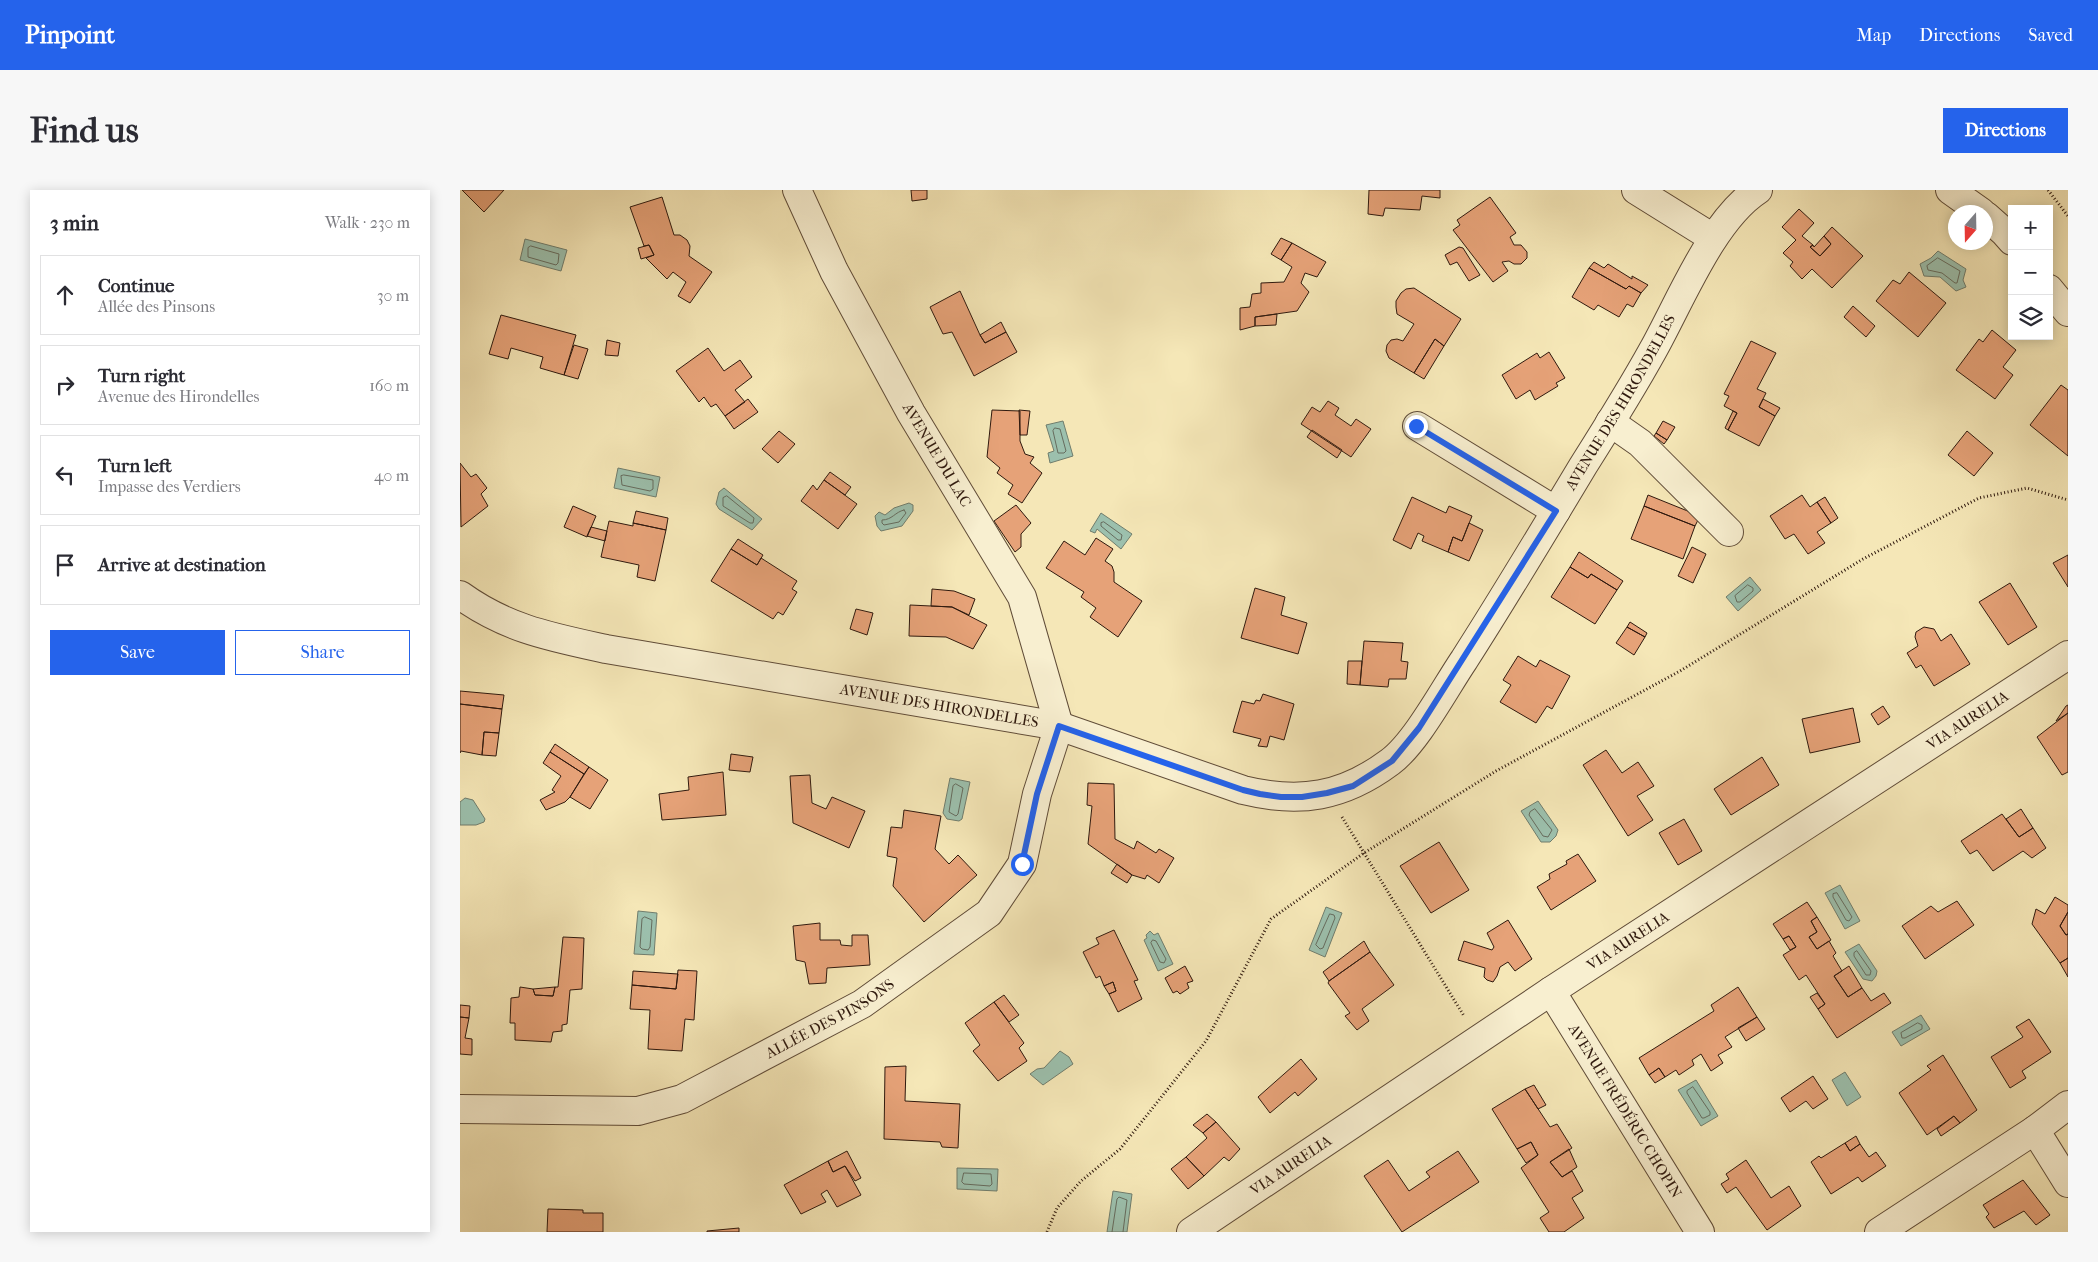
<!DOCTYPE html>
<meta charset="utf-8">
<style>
:root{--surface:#fff;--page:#f7f7f7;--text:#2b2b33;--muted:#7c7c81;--line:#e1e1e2;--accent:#2563eb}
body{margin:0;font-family:"IM FELL French Canon",serif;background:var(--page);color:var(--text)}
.controls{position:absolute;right:15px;top:15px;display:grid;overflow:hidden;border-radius:0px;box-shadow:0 2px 12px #0003}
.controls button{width:45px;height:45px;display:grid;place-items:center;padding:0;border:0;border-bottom:1px solid var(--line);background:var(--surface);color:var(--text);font:25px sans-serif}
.compass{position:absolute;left:1488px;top:15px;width:45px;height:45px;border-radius:50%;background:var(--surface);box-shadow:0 2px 12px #0003;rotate:200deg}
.stop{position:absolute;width:15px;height:15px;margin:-11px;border:4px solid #2563eb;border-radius:50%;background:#fff}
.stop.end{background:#2563eb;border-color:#fff;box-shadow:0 1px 5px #0008}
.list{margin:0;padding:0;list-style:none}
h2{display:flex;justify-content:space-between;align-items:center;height:65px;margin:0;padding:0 20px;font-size:21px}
h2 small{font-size:16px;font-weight:400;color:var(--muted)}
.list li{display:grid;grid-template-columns:32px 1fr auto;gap:15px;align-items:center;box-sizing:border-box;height:80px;margin:0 10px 10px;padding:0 10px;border:1px solid var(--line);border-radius:0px}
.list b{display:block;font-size:19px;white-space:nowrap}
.list p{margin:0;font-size:16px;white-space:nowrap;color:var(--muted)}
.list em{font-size:16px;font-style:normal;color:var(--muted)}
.actions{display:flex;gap:10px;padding:15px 20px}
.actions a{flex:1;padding:11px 0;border:1px solid var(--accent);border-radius:0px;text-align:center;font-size:18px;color:var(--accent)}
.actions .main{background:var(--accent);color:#fff}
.icon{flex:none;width:28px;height:28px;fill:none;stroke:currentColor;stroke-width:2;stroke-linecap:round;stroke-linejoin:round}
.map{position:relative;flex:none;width:1608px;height:1042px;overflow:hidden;border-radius:0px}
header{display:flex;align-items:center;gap:30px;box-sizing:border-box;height:70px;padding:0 25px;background:var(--accent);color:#fff}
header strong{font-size:24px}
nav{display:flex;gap:28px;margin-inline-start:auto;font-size:18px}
.intro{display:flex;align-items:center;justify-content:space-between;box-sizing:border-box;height:120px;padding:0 30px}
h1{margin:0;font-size:35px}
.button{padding:12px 22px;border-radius:0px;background:var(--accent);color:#fff;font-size:18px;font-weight:700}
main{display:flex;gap:30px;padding:0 30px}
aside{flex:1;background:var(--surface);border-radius:0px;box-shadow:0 2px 12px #0003}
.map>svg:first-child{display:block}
.water{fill:#9cc0ad;stroke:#707d6d}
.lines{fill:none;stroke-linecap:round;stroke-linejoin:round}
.shore{stroke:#666c5e;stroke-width:1}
.building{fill:#e6a278;stroke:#2f190e}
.minor-casing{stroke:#604c38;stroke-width:30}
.path{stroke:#2f190e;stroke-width:3;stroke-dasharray:1 2.5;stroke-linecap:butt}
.minor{stroke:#f8efd0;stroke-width:28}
.route{stroke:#2563eb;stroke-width:6}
.labels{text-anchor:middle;stroke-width:4.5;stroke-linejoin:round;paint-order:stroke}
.street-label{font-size:15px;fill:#2f190e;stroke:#f8efd0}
</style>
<header>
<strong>Pinpoint</strong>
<nav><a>Map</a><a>Directions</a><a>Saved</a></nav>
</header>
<div class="intro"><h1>Find us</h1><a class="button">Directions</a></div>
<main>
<aside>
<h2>3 min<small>Walk · 230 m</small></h2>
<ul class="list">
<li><svg class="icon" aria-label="ahead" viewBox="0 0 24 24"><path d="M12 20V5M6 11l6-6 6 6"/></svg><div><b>Continue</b><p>Allée des Pinsons</p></div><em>30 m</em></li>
<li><svg class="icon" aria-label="right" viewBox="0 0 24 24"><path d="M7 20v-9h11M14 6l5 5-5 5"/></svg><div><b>Turn right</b><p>Avenue des Hirondelles</p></div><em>160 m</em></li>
<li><svg class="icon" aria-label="left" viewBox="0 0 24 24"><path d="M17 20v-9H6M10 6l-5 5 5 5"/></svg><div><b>Turn left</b><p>Impasse des Verdiers</p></div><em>40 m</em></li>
<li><svg class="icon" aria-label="arrive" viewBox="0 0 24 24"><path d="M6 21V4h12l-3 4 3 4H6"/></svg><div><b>Arrive at destination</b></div></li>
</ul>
<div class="actions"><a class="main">Save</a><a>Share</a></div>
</aside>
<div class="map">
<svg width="1608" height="1042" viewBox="0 0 1608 1042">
<rect width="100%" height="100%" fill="#f5e7b7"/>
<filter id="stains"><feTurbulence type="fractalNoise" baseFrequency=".004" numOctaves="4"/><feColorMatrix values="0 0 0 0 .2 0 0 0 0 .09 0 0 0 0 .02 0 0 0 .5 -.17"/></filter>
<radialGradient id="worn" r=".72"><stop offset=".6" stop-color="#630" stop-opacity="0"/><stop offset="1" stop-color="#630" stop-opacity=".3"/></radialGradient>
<path class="water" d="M65 49 107 60 101 81 60 70Z
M1478 61 1506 79 1503 90 1506 97 1496 101 1480 87 1464 86 1460 74 1471 68Z
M603 231 613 266 590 273 588 263 594 261 586 235Z
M158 278 200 287 196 307 154 298Z
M264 298 302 329 292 340 259 319 256 314 259 302Z
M449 313 453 315V321L442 336 421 341 417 336 415 326 419 322 425 325 434 318Z
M641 323 672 344 661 359 637 339 635 343 630 341Z
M1290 387 1301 400 1278 421 1266 407Z
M490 588 510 592 502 629 499 631 487 629 483 623Z
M5 608 13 610 25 629 24 632 16 635H0V612Z
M1078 611 1098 640 1096 646 1090 652H1081L1061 621Z
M1380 695 1400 731 1385 739 1365 703Z
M866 717 882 723 865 767 849 760Z
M178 721 197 723 194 765 174 764Z
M690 741 694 745 698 743 713 774 698 781 684 750 687 748 686 745Z
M1399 754 1417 781 1416 786 1412 791 1403 789 1385 762Z
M1461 825 1470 839 1441 856 1432 842Z
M600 861 609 867 613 874 583 895 570 884 577 879 584 878Z
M1385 882 1401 907 1387 916 1372 890Z
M1236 890 1258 926 1241 936 1218 900Z
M497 978 538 979 537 1001 497 999Z
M653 1001 672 1004 667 1042H647Z"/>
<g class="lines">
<path class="shore" d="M71 56 99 64 98 73 96 75 68 67V58Z
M1478 68 1500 81 1497 93H1495L1482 83 1468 80 1467 76Z
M595 238 600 239 606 261 604 263H598L593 241Z
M164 285 193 290V299L190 301 162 295 161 286Z
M267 306 294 328 293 333H290L263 316V308Z
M444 320 446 323 439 332 424 335 422 333V330C432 330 435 322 444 320Z
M644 332 662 345 661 350H658L641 336V333Z
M1288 395 1293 398V401L1280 412H1277L1275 406Z
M496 594 503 598 498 624 496 626 489 622 493 596Z
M1075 619 1092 640 1088 647 1083 646 1069 625 1070 622Z
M1377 703 1392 727 1389 731 1386 730 1373 707V704Z
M870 724 874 725 875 728 863 758 860 759 856 755Z
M185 727 192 730 190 757 188 760 182 759 180 757 182 729Z
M693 750 696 751 706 769 704 773 700 772 691 753Z
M1397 761 1411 781 1410 785H1406L1394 766V763Z
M1458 833 1462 835V839L1445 848H1442L1441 843Z
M1233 897 1250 922V925L1244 928H1242L1227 903V901Z
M504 983 531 984 532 994 530 996 504 994 502 992Z
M652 1042 657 1009 659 1007 667 1010 663 1042"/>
</g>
<path class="building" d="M2 0H44L24 22Z
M451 0H467V9L452 11Z
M909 0H980V8L962 6 960 20 925 18 923 26 908 24Z
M202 7 214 45H220L227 50 230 56 229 66 252 82 230 113 218 106 226 92 213 82 207 89 186 68 194 65 189 55 184 56 170 17Z
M1030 7 1056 43 1050 47 1054 55H1061L1067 62V68L1061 74H1054L1049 71 1042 72 1048 81 1033 92 993 40 1000 35 997 30Z
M1339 19 1354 33 1342 46 1353 55 1350 57 1360 66 1371 54 1364 46 1372 37 1403 66 1372 98 1352 79 1342 89 1330 76 1333 72 1323 63 1336 50 1322 37Z
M1364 46 1371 54 1360 66 1350 57 1353 55 1354 57Z
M821 48 832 53 821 70 811 64Z
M832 53 866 72 857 87 845 83 841 93 849 102 837 121 795 127V136L780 140V118L790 117 792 104 801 103V93L824 92 832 77 821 70Z
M189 55 194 65 181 69 178 58Z
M999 57 1003 58 1020 85 1009 91 997 72 990 75 985 65Z
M1134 72 1144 78 1148 74 1172 89V86L1188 95 1181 103 1169 96 1166 99 1129 78Z
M1129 78 1166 99 1169 96 1181 103 1173 117 1167 114 1159 127 1138 115 1134 120 1112 107Z
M1449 82 1486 113 1458 147 1416 111 1433 90 1440 94Z
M954 98 1001 129 984 156 975 149 954 183 929 168 926 161 927 155 931 150 937 149 943 151 954 134 937 124 936 117V111L941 103 946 99Z
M500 101 520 145 525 153 546 142 557 162 514 186 492 142 483 144 470 117Z
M1393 116 1415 136 1406 147 1384 127Z
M817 124 816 135 795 136V127Z
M41 125 116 145 104 185 80 178 83 167 51 158 48 169 29 164Z
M541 132 546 142 525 153 520 145Z
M1532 140 1556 160 1543 177 1553 185 1535 209 1496 180 1519 149 1523 152Z
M975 149 984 156 964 189 954 183Z
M147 150 160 153 158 166 145 165Z
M1291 151 1316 163 1297 199 1306 203 1299 217 1315 226 1299 256 1268 240 1277 223 1264 216 1269 206 1264 204Z
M114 155 128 159 118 189 104 185Z
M248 158 264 181 280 170 292 187 275 200 285 212 265 226 256 214 251 217 244 207 239 212 216 181Z
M1089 162 1105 188 1096 193 1098 196 1075 210 1070 200 1056 209 1042 185 1077 163 1080 168Z
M1601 195 1608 200V266L1570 235Z
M288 209 298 222 274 239 265 226Z
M1303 209 1320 218 1315 226 1299 217Z
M868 211 879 218 875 225 891 236 896 229 911 239 891 267 841 234 852 217 860 222Z
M532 220 560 221V251L565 264 574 267 570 273 582 283 562 313 548 304 553 295 537 283 540 278 527 267Z
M559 220 570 221 567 245H560Z
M1273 221 1277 223 1268 240 1265 238Z
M1203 231 1215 237 1207 250 1196 243Z
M852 240 882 260 877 268 847 247Z
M319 241 335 254 318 273 302 259Z
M1507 241 1533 263 1514 286 1488 265Z
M1196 243 1207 250 1204 254 1194 246Z
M0 273 11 287 16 284 27 298 21 304 28 316 1 337Z
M370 282 391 297 385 305 364 290Z
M364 290 397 314 378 339 341 311 353 295 357 300Z
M1188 305 1240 326 1235 336 1184 316Z
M1342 305 1350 317 1357 312 1371 333 1357 342 1365 353 1348 364 1334 344 1325 349 1310 326Z
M952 307 986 323 989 316 1012 326 1002 351 993 347 988 362 962 351 964 346 958 343 951 359 933 350Z
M1365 307 1378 328 1371 333 1357 312Z
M556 315 571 333 561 344V357L555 362 534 331Z
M113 316 136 326 127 347 104 337Z
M1184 316 1235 336 1223 369 1171 349Z
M176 321 208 328 206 340 173 333Z
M149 331 173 336V333L206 340 195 391 177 387 179 375 141 367Z
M1009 333 1023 340 1009 371 988 362 993 347 1002 351Z
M131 337 147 341 145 351 127 346Z
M636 348 653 359 645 371 652 376 654 382V392L682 411 658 447 630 427 636 418 621 407 624 402 586 378 604 351 625 365Z
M278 349 303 365 297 375 271 359Z
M1232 357 1246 364 1233 393 1218 386Z
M271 359 297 375 301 368 337 391 332 399 337 402 323 425 318 422 313 429 251 391Z
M1119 362 1163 391 1157 400 1131 384 1128 388 1110 377Z
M1608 365V397L1593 373Z
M1110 377 1128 388 1131 384 1157 400 1135 434 1091 407Z
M1550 393 1577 437 1548 455 1519 412Z
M795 398 825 407 821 425 847 433 838 464 781 448Z
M472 399 494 401 515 409 509 425 492 417 471 416Z
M450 415 492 417 527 435 513 459 486 447 449 446Z
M396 419 413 423 407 445 390 439Z
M1170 432 1187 443 1185 447 1167 437Z
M1167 437 1185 447 1174 465 1156 453Z
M1464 437 1474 439 1481 451 1491 444 1510 474 1474 496 1461 475 1456 478 1447 463 1458 456 1455 447 1456 442Z
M904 451 943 453 941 471 948 472 946 489H929L928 497 900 495Z
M1058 466 1076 477 1080 470 1110 486 1092 519 1087 516 1076 533 1040 512 1051 495 1043 490Z
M888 471H902L900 495 887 494Z
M0 501 44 505 42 519 0 514Z
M803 504 834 514 824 550 810 546 807 557 798 556 801 549 773 542 782 511 794 514 796 510 800 511Z
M0 514 42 519 39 543 24 542 22 565 1 561 0 563Z
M1608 515V523L1596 531 1606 516Z
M1423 516 1430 527 1418 535 1411 524Z
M1393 518 1400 552 1350 563 1342 529Z
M1608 523V582L1602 585 1577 547Z
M24 542 39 543 36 566 22 565Z
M95 554 129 577 124 584 90 562Z
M1146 560 1162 583 1178 572 1194 596 1177 606 1193 630 1168 646 1123 575Z
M90 562 124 584 110 607 105 612 86 620 80 610 95 602 92 600 101 586 83 573Z
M271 564 293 567 290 582 269 580Z
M1302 567 1319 595 1271 625 1254 599Z
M129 577 148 590 130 619 110 607Z
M263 582 266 625 202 630 199 604 229 600 228 587Z
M350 585 352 613 366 619 372 607 405 621 389 658 333 633 330 586Z
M628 593 654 594 655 649 674 659 677 651 696 663 699 659 714 668 699 693 687 685 685 689 672 685 628 654 632 616 627 615Z
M1561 619 1573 638 1559 647 1546 629Z
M444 620 481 626 475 659 489 674 498 665 517 685 464 732 433 696 437 668 427 666 431 637 442 638Z
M1542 624 1559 647 1573 638 1586 658 1572 668 1563 661 1533 681 1517 660 1510 664 1501 651Z
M1224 629 1242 661 1218 675 1199 643Z
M979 652 1009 700 971 723 940 676Z
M1118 664 1136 691 1091 720 1077 697 1090 689 1089 684 1107 674 1106 671Z
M657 674 672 685 667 693 651 683Z
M1595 707 1608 715V722L1600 736 1606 745 1608 744V768L1600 773 1572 734 1576 719 1585 724Z
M1497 711 1514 735 1465 769 1442 736 1471 716 1478 722Z
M1347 712 1357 727 1351 731 1357 742 1349 747 1357 759 1369 751 1376 763 1373 766 1382 781 1374 786 1388 807 1402 798 1411 811 1424 803 1431 813 1377 848 1358 819 1365 814 1346 785 1339 790 1323 765 1336 757 1329 746 1323 749 1313 734Z
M1608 722V744L1606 745 1600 736Z
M1357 727 1371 750 1357 759 1349 747 1357 742 1351 731Z
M1048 730 1072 769 1055 781 1048 772 1040 777 1037 786 1033 792 1027 790 1024 787 1025 778 998 770 1004 751 1032 760 1034 757 1027 743Z
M360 733V750H380L381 755 392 756V745H408L410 775 367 778 366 793 349 794 345 772 336 770 333 736Z
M654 740 678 790 674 791 682 809 658 822 649 804 656 801 653 792 644 796 640 786 636 788 623 762 639 754 636 748Z
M1329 746 1336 757 1330 760 1323 749Z
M103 747 124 748 122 799 110 800 107 834 102 835V841L93 842 91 852 55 850V833H50L51 808 59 807 60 797 73 799 75 805 93 806 95 797H98Z
M904 751 910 762 869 791 863 782Z
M910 762 934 795 902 819 909 831 897 840 885 826 890 823 868 793 869 791Z
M1608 768V787L1600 773Z
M725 776 733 791 727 793 729 798 720 804 717 801 713 803 705 788Z
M1389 776 1402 798 1388 807 1374 786Z
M218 780 237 781 234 830 225 829 222 861 188 859 190 820 170 819 172 795 216 799Z
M173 781 218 784 216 799 172 795Z
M653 792 656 801 649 804 644 796Z
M95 797 93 806 75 805 73 799Z
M1278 797 1297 827 1265 847 1272 857 1258 865 1263 873 1251 881 1241 864 1232 870 1234 875 1219 885 1216 880 1205 887 1199 878 1189 885 1179 868 1254 821 1251 815Z
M1357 803 1365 814 1358 819 1350 807Z
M544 805 559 825 549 832 534 812Z
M534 812 564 853 559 858 567 871 538 891 513 861 520 855 505 833Z
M0 815 10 816 9 828 0 827Z
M0 827 9 828 5 848 12 849V865L0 864Z
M1297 827 1305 839 1286 851 1278 838Z
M1569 829 1591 862 1562 881 1566 888 1550 898 1531 867 1563 847 1556 837Z
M1483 865 1517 920 1500 933 1494 926 1467 945 1439 903 1471 880 1467 876Z
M841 869 857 889 838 906 835 902 810 923 798 907Z
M446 876 445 911 500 914 498 958 482 957 480 952 424 949 425 877Z
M1199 878 1205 887 1195 893 1189 885Z
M1353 886 1368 909 1353 919 1346 911 1330 922 1321 908Z
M1074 895 1086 915 1078 919 1065 899Z
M1065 899 1090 937 1097 934 1112 958 1090 972 1102 987 1112 981 1123 1001 1112 1008 1124 1028 1104 1042H1089L1080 1028 1089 1022 1061 978 1078 965 1071 952 1057 959 1032 919Z
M747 924 756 932 743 943 733 935Z
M1494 926 1500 933 1481 946 1477 939Z
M756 932 780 959 769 971 764 967 744 986 726 967 747 948 743 943Z
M1396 946 1400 954 1390 961 1385 953Z
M1071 952 1078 965 1066 973 1057 959Z
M1385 953 1390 961 1400 954 1409 967 1416 962 1426 976 1402 992 1398 987 1371 1004 1351 972 1359 966 1361 968Z
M1109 959 1117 977 1102 987 1090 972Z
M387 961 401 988 395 991 385 976 373 982 368 971Z
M998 961 1019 992 942 1042 904 986 928 970 949 1001 970 987 966 982Z
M726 967 744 986 728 999 711 979Z
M1286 970 1311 1008 1329 996 1341 1016 1307 1040 1276 997 1267 1003 1261 994 1269 989 1266 984Z
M368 971 373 982 385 976 401 1005 377 1017 367 1000 361 1004 366 1012 341 1024 324 995Z
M1563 990 1590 1025 1576 1035 1564 1021 1534 1038 1526 1027 1529 1024 1523 1015Z
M88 1019 123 1020V1023H143V1042H87Z
M279 1038V1042H247V1041Z"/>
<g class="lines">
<g class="minor-casing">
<g id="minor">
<path d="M1176 0 1253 48"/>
<path d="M1490 0 1521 22"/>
<path d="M1526 26 1544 42 1552 51"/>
<path d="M1589 99 1608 122"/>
<path d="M1150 232 1180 253 1269 342"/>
<path d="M957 236 1096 321"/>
<path id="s1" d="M0 405C47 439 91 447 146 459L599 536 783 600C840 614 883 607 930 572 956 553 985 498 1004 470 1045 406 1084 341 1123 276 1147 238 1171 200 1193 160 1220 112 1252 30 1298 0"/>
<path id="s2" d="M1091 801 1240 1042"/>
<path id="s3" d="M0 919 178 921 222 909 402 814 529 723 562 674 577 604 599 536 562 407 451 223 374 81 337 0"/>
<path d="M1575 940 1608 993"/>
<path id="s4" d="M731 1042 1091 801 1608 465"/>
<path d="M1419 1042 1575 940 1608 915"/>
</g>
</g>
<path class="path" d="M1588 0 1608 26
M882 627 1004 826
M587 1042 597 1018 621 991 660 959 746 851 811 729 904 663 1036 581 1220 481 1403 369 1519 308 1567 298 1608 310"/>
<use href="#minor" class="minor"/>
</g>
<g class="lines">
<path class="route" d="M562 674 577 604 599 536 783 600 800 604 821 607H842L867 603 893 596 932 571 959 538 1096 321 956 236"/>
</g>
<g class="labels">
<g class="street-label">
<text dy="5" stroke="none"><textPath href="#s1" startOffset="1395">AVENUE DES HIRONDELLES</textPath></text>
<text transform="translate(477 265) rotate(59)" y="5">AVENUE DU LAC</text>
<text dy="5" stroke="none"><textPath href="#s1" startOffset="495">AVENUE DES HIRONDELLES</textPath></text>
<text dy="5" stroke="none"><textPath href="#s4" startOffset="930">VIA AURELIA</textPath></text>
<text dy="5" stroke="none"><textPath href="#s4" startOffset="525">VIA AURELIA</textPath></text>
<text dy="5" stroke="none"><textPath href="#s3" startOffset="392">ALLÉE DES PINSONS</textPath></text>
<text dy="5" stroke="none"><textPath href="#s2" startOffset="141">AVENUE FRÉDÉRIC CHOPIN</textPath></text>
<text dy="5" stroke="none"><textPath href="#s4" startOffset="120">VIA AURELIA</textPath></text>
</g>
</g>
<rect width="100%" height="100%" filter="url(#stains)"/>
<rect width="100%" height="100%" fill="url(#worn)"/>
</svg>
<div class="controls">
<button>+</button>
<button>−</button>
<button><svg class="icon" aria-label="layers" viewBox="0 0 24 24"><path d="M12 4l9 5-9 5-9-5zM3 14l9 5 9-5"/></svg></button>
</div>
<svg class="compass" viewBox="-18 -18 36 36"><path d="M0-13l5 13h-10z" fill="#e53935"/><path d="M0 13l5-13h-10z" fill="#7c7c81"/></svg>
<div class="stop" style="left:562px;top:674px"></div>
<div class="stop end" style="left:956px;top:236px"></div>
</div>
</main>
